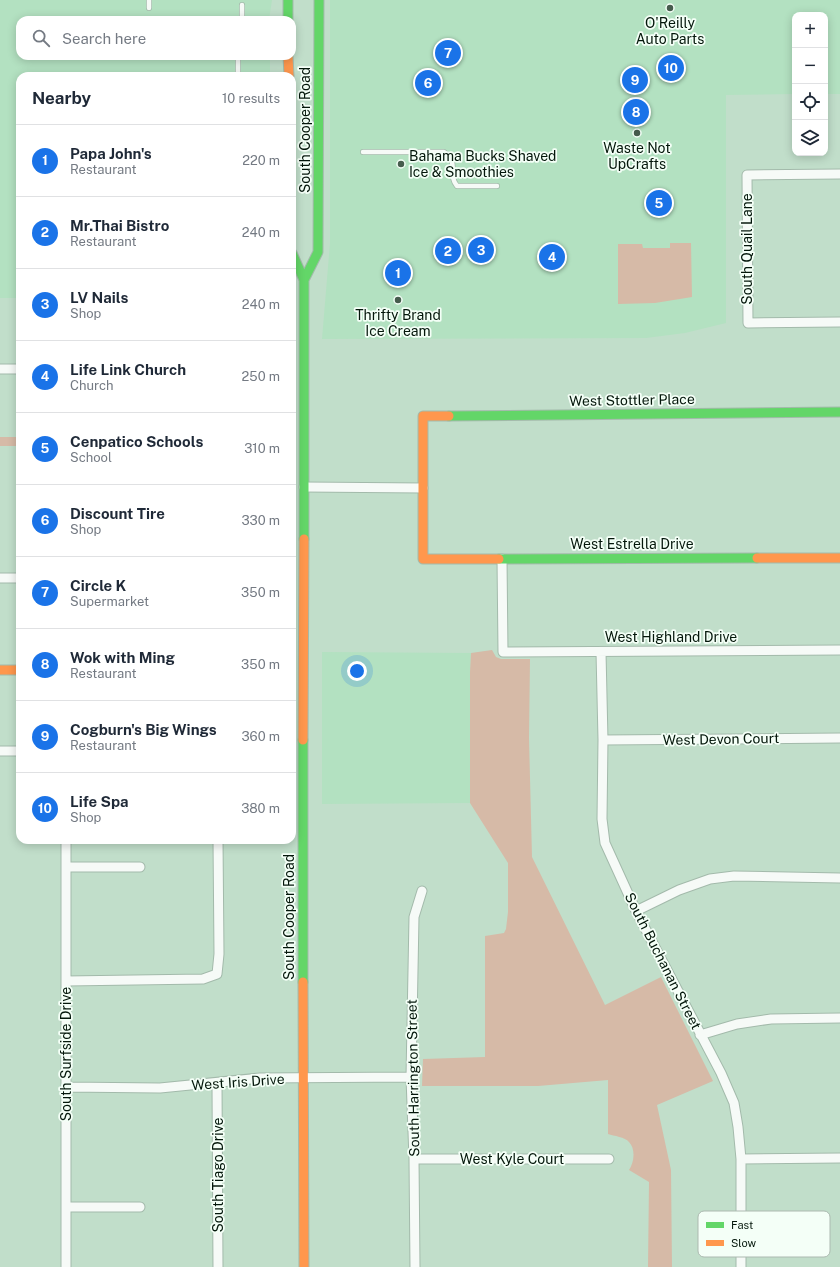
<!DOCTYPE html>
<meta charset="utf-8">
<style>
:root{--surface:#fff;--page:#f6f6f7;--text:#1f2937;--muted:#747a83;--line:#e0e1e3;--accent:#1a73e8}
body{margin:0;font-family:"Public Sans",sans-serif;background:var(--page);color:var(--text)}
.controls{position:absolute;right:12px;top:12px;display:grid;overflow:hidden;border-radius:8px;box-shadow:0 2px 10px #0003}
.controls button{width:36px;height:36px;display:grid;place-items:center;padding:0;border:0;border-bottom:1px solid var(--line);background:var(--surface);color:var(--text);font:20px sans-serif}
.you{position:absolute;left:357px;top:671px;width:14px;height:14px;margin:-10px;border:3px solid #fff;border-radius:50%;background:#1a73e8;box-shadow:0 0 0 6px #1a73e833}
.badge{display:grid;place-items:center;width:26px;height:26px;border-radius:50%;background:var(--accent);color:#fff;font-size:13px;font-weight:700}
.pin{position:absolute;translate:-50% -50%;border:2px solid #fff;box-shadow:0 1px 4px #0006}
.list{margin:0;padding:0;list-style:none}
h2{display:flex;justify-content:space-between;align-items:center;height:52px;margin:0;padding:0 16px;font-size:17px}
h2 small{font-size:13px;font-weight:400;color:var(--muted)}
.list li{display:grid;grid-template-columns:26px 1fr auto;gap:12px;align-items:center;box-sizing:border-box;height:72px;padding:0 16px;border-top:1px solid var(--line)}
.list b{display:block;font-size:15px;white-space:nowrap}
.list p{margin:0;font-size:13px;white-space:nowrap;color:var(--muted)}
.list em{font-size:13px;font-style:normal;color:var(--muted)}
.icon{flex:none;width:22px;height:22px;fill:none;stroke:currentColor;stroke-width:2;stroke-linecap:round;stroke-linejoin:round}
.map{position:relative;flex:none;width:840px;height:1267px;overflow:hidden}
.search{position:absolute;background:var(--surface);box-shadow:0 2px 10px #0003;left:16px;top:16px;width:280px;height:44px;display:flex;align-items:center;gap:10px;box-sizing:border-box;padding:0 14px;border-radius:12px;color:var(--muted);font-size:15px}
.panel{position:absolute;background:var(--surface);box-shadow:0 2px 10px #0003;left:16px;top:72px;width:280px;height:772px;border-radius:12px}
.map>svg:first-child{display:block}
.built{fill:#b3e1c1}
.green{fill:#d6baa7}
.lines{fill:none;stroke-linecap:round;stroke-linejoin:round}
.lane-casing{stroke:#a3baab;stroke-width:6}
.street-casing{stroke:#a3baab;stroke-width:11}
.fast-casing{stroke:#a3baab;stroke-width:11}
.slow-casing{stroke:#a3baab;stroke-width:11}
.lane{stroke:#f6faf7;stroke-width:4.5}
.street{stroke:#f6faf7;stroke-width:9}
.fast{stroke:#63d668;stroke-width:9}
.slow{stroke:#ff974d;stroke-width:9}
.poi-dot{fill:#465c4d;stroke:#f4fff7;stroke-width:1.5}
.labels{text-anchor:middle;stroke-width:3.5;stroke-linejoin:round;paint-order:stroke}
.poi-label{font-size:14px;fill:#03160a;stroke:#f4fff7}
.street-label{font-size:14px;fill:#03160a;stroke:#f4fff7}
.key{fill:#f4fff7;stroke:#acb9b0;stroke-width:1}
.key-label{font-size:11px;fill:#03160a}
</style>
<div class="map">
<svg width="840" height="1267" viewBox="0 0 840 1267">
<rect width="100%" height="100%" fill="#c1deca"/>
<path class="built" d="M0 0H272L269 20H20V56H270V76H20V298H0Z
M330 0H840V94H825V15H795V94L726 95V323L685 333 646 338 322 339 330 243Z
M322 652 471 653 470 672V803L322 804Z"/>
<path class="green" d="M670 243H691L692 297 655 303 618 304V244H642L643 248H670Z
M0 437H20V446H0Z
M492 650 496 657 501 659H530L529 738 532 857 605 1005 661 977 713 1081 657 1105 671 1170 672 1267H648L649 1182 629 1170C634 1163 636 1149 629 1142 625 1137 614 1136 608 1134V1080L538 1086H422L423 1059 485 1057V936L504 933 506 929 508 912V863L470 803V672L471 653Z"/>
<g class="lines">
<g class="lane-casing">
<path id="lane" d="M242 5V20
M149 8V0
M238 56V76
M363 152H444C460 163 447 174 457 186H497"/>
</g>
<g class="street-casing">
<path id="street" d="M840 174 747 175 748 323 840 322
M0 369H20
M304 487 423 488
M502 559 503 652 840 650
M0 578H20
M601 652 603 740 602 819 605 843 636 911 721 1073 734 1103 738 1127 741 1159V1267
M603 740 840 738
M0 751H20
M66 840V1267
M66 867H140
M636 911 679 890 710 879 734 876 840 878
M66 981 203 979 217 974 219 954 218 840
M700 1035 737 1024 771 1019 840 1018
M217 1083 218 1267
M66 1087 160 1088 260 1078 411 1077
M414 1159H609
M741 1159 840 1158
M66 1207H140
M415 1267 414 1159 411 1077 414 917 422 891"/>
</g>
<g class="fast-casing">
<path id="fast" d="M288 0V20
M292 253 304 280V539
M304 280 318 252 319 0
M449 416 840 412
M499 559 757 558
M303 982V740"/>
</g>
<g class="slow-casing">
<path id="slow" d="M288 56 289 76
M449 416H423V559H499
M757 558H840
M0 670H20
M303 740 304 539
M303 982 304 1267"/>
</g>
<use href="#lane" class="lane"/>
<use href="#street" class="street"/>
<use href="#fast" class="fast"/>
<use href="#slow" class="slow"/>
</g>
<g class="poi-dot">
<circle cx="670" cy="8" r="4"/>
<circle cx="637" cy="133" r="4"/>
<circle cx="401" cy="164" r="4"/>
<circle cx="398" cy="300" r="4"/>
</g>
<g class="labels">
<g class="poi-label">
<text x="670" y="28">O'Reilly<tspan x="670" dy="16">Auto Parts</tspan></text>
<text x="637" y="153">Waste Not<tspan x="637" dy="16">UpCrafts</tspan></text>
<text x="409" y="161" text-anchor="start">Bahama Bucks Shaved<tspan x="409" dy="16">Ice &amp; Smoothies</tspan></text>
<text x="398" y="320">Thrifty Brand<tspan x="398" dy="16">Ice Cream</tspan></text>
</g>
<g class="street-label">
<text transform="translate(305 130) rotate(-90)" y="5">South Cooper Road</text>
<text transform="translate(747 249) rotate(-90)" y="5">South Quail Lane</text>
<text transform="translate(632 400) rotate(-1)" y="5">West Stottler Place</text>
<text x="632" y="549">West Estrella Drive</text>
<text x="671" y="642">West Highland Drive</text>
<text transform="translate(721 739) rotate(-1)" y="5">West Devon Court</text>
<text transform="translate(289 917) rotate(-90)" y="5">South Cooper Road</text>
<text transform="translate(663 961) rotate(63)" y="5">South Buchanan Street</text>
<text transform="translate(66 1054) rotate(-90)" y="5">South Surfside Drive</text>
<text transform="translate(413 1078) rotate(-91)" y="5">South Harrington Street</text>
<text transform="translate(238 1082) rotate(-4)" y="5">West Iris Drive</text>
<text x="512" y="1164">West Kyle Court</text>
<text transform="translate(218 1175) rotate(-90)" y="5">South Tiago Drive</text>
</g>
</g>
<rect x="698" y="1211" width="132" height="46" rx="6" class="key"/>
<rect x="706" y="1222" width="18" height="6" fill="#63d668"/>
<rect x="706" y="1240" width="18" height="6" fill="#ff974d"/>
<g class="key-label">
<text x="731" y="1229">Fast</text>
<text x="731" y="1247">Slow</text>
</g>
</svg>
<div class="controls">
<button>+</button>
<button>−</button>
<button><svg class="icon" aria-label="locate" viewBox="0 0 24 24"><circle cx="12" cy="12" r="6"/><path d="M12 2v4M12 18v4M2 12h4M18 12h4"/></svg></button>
<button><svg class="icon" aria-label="layers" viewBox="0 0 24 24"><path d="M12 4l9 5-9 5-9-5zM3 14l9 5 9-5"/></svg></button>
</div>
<div class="you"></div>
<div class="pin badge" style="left:398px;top:273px">1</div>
<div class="pin badge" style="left:448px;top:251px">2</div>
<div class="pin badge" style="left:481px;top:250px">3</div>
<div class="pin badge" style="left:552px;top:257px">4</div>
<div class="pin badge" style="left:659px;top:203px">5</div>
<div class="pin badge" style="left:428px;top:83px">6</div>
<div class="pin badge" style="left:448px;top:53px">7</div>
<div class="pin badge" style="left:636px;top:112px">8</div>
<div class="pin badge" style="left:635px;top:80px">9</div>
<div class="pin badge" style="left:671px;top:68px">10</div>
<div class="search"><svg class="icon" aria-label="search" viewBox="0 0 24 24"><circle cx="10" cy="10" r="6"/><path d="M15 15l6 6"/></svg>Search here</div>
<section class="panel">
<h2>Nearby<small>10 results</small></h2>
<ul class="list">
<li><span class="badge">1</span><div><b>Papa John's</b><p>Restaurant</p></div><em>220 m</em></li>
<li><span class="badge">2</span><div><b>Mr.Thai Bistro</b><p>Restaurant</p></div><em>240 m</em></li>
<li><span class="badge">3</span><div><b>LV Nails</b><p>Shop</p></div><em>240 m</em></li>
<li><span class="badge">4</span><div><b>Life Link Church</b><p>Church</p></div><em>250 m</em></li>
<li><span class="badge">5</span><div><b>Cenpatico Schools</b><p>School</p></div><em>310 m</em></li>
<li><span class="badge">6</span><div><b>Discount Tire</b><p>Shop</p></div><em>330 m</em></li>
<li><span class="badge">7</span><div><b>Circle K</b><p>Supermarket</p></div><em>350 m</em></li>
<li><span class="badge">8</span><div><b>Wok with Ming</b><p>Restaurant</p></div><em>350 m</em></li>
<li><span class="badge">9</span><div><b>Cogburn's Big Wings</b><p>Restaurant</p></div><em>360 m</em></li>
<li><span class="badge">10</span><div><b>Life Spa</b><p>Shop</p></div><em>380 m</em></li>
</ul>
</section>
</div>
